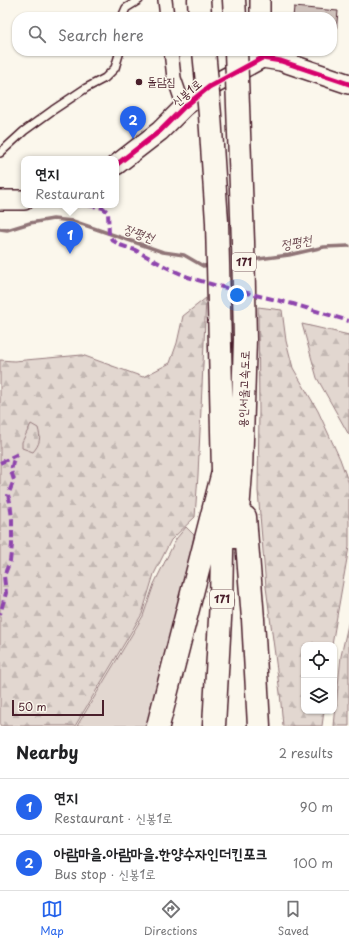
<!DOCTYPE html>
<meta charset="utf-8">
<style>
:root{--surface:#fff;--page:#f6f6f6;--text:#202124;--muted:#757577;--line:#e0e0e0;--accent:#2563eb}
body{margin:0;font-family:"Playpen Sans","Poor Story",sans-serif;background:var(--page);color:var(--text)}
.controls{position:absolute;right:12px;bottom:12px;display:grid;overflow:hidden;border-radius:8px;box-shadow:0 1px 3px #0004}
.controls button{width:36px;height:36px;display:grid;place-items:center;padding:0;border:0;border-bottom:1px solid var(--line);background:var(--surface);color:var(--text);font:20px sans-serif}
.scale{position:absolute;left:12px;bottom:10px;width:92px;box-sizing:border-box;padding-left:4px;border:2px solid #4a1f2b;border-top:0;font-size:11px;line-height:14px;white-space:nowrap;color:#4a1f2b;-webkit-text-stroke:3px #fbf7ec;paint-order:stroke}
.you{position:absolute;left:237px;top:295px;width:14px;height:14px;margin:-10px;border:3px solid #fff;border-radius:50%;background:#1a73e8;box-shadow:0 0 0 6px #1a73e833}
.badge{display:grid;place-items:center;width:26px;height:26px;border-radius:50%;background:var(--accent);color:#fff;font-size:13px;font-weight:700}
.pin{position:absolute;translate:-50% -33px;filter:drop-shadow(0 1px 2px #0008)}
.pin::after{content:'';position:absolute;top:21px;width:14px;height:12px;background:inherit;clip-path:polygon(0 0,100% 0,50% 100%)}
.popup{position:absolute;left:21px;top:156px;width:98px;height:52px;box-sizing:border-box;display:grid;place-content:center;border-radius:8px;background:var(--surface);filter:drop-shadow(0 1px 3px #0005);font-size:13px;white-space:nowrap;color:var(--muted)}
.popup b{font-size:15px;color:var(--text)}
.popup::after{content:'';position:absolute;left:50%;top:100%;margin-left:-8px;border:8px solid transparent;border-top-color:var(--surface)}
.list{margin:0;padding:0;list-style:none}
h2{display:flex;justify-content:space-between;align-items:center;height:52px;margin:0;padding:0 16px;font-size:17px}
h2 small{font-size:13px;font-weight:400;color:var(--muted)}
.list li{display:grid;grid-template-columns:26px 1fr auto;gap:12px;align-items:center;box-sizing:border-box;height:56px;padding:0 16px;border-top:1px solid var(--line)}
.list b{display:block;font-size:15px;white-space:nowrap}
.list p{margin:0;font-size:13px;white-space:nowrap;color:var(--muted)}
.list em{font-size:13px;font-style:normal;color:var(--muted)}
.icon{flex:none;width:22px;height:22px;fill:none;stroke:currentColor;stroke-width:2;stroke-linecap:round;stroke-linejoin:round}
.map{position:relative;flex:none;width:349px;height:726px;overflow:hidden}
.search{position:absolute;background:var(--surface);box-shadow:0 1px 3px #0004;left:12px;right:12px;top:12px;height:44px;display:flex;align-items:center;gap:10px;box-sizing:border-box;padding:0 14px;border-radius:16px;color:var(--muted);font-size:15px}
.sheet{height:164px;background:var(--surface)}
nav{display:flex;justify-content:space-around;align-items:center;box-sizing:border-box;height:56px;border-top:1px solid var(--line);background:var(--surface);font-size:11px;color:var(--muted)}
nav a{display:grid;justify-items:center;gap:2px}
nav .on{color:var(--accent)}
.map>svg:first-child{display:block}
.grass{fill:#e2d7d0;stroke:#967b7e}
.forest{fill:url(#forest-firs);stroke:#967b7e}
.cemetery{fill:url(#cemetery-stones);stroke:#967b7e}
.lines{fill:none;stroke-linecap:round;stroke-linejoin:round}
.stream{stroke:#907477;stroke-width:3.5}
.building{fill:#cfc2bc;stroke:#4a1f2b}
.lane-casing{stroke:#4a1f2b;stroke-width:10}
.street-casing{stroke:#4a1f2b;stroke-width:16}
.secondary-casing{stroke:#4a1f2b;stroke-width:22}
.highway-casing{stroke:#4a1f2b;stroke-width:25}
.lane{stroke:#fbf7ec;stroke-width:7}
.street{stroke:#fbf7ec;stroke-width:13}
.secondary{stroke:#fbf7ec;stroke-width:19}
.highway{stroke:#fbf7ec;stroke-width:22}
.highway-bridge-casing{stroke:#4a1f2b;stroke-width:25;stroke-linecap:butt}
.highway-bridge{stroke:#fbf7ec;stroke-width:22}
.quiet{stroke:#8e44ad;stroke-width:4;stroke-dasharray:8 4;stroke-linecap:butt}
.cycleway-casing{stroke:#fbf7ec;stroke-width:8}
.cycleway{stroke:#d6006c;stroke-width:5}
.poi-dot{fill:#4a1f2b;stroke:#fbf7ec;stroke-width:1.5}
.labels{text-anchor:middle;stroke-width:3;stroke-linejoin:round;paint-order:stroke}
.shield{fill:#fbf7ec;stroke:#7f6065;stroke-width:1}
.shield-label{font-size:11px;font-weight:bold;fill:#4a1f2b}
.poi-label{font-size:12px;fill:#4a1f2b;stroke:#fbf7ec;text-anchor:start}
.street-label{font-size:12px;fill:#4a1f2b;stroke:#fbf7ec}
.water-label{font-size:13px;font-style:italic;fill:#6d4a51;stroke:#fbf7ec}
</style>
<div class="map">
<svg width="349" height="726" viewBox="0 0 349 726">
<defs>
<pattern id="forest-firs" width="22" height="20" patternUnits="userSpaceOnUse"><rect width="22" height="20" fill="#e2d7d0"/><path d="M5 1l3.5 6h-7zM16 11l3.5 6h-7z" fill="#c3b8b3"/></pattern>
<pattern id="cemetery-stones" width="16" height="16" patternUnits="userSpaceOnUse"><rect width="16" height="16" fill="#e2d7d0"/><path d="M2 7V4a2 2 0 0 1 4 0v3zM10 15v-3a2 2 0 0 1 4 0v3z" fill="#c3b8b3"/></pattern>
</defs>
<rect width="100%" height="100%" fill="#fbf7ec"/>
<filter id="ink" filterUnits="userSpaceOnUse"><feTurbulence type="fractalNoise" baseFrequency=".025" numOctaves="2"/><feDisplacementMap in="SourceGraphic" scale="8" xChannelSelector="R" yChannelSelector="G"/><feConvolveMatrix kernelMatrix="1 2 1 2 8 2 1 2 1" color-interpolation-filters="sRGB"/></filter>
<g filter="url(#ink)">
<path class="grass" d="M186 527 194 535 178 628 150 726H77L143 616 154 584 176 539Z"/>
<path class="forest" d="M206 298 198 475 195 517 171 540 154 574 142 614 75 726H0V360L14 361 82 355 143 377 170 363 177 343 183 316Z
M258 307 282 310 286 341 293 368 318 411 340 459 349 484V547L332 645H304V711H324L322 726H283L280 693 266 587 258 491 259 411Z
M302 324 349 335V435L317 378Z
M349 620V726H334L341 656Z"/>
<path class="cemetery" d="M31 424 38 428C41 438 40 444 33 452L22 448V442Z"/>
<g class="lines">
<path class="stream" d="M0 229 7 230 30 223 53 219 73 221 163 252 184 255 203 266 211 265
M251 260 289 255 324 247 349 246"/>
</g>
<path class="building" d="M294 7 338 11 335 44H332V17H293Z"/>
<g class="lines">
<g class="lane-casing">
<path id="lane" d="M122 17 126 8 139 0
M0 153 24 131 53 110 86 88 105 78 115 68 120 51"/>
</g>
<g class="street-casing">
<path id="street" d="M165 0 167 17
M171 51 174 78 184 107"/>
</g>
<g class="secondary-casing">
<path id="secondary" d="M260 0V17
M116 165 160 131 184 107 209 87 262 58 281 61 349 84
M0 200H24"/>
</g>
<g class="highway-casing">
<path id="highway" d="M199 0 200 17
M234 0 235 17
M245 517 253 619 259 726
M236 537 241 472
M158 726 223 472
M214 726 221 601 223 505"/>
</g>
<use href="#lane" class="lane"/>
<use href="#street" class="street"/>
<use href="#secondary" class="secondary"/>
<use href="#highway" class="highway"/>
<g class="highway-bridge-casing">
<path id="highway-bridge" d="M204 51 210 115 217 222 223 472
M236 51 243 242 245 339 241 472"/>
</g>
<use href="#highway-bridge" class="highway-bridge"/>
<path class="quiet" d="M88 205 103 208 108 212 109 235 112 240 120 245 135 250 168 268 188 277 214 285 293 304 349 321
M0 463 16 455 13 462 11 471 14 480 8 495 10 502 12 519V545L10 561 4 576 6 593 0 614"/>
<g class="cycleway-casing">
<path id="cycleway" d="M116 165 160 131 184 107 209 87 262 58 281 61 349 84"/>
</g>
<use href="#cycleway" class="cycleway"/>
</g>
</g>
<circle class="poi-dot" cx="139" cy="82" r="4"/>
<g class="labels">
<g class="shield">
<rect x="232" y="253" width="24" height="18" rx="3"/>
<rect x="210" y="590" width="24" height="18" rx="3"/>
</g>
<g class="shield-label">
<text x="244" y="266">171</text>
<text x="222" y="603">171</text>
</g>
<g class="poi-label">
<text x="147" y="86">돌담집</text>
</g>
<g class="street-label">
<text transform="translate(187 93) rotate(-40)" y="4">신봉1로</text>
<text transform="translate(244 389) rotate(-88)" y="4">용인서울고속도로</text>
</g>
<g class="water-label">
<text transform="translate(139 233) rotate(19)" y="5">장평천</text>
<text transform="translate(296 242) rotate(-10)" y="5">정평천</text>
</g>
</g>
</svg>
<div class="controls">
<button><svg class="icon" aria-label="locate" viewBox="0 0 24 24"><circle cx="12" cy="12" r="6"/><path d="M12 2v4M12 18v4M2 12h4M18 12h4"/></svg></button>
<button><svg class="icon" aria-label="layers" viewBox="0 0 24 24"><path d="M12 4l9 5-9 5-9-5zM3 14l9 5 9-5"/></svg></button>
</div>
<div class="scale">50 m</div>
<div class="you"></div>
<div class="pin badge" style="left:70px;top:254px">1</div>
<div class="popup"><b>연지</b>Restaurant</div>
<div class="pin badge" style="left:133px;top:139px">2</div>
<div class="search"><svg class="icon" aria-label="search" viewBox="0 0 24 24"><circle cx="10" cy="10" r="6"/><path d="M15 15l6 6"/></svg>Search here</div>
</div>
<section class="sheet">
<h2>Nearby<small>2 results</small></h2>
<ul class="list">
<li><span class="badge">1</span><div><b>연지</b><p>Restaurant · 신봉1로</p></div><em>90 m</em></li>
<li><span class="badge">2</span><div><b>아람마을.아람마을.한양수자인더킨포크</b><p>Bus stop · 신봉1로</p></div><em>100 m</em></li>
</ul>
</section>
<nav>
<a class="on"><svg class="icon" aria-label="map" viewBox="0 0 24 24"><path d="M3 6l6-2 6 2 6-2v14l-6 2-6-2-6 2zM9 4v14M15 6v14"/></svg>Map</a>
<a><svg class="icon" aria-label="directions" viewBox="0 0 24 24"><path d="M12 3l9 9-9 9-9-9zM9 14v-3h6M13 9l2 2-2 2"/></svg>Directions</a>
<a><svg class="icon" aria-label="saved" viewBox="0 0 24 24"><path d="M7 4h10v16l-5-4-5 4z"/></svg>Saved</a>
</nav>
